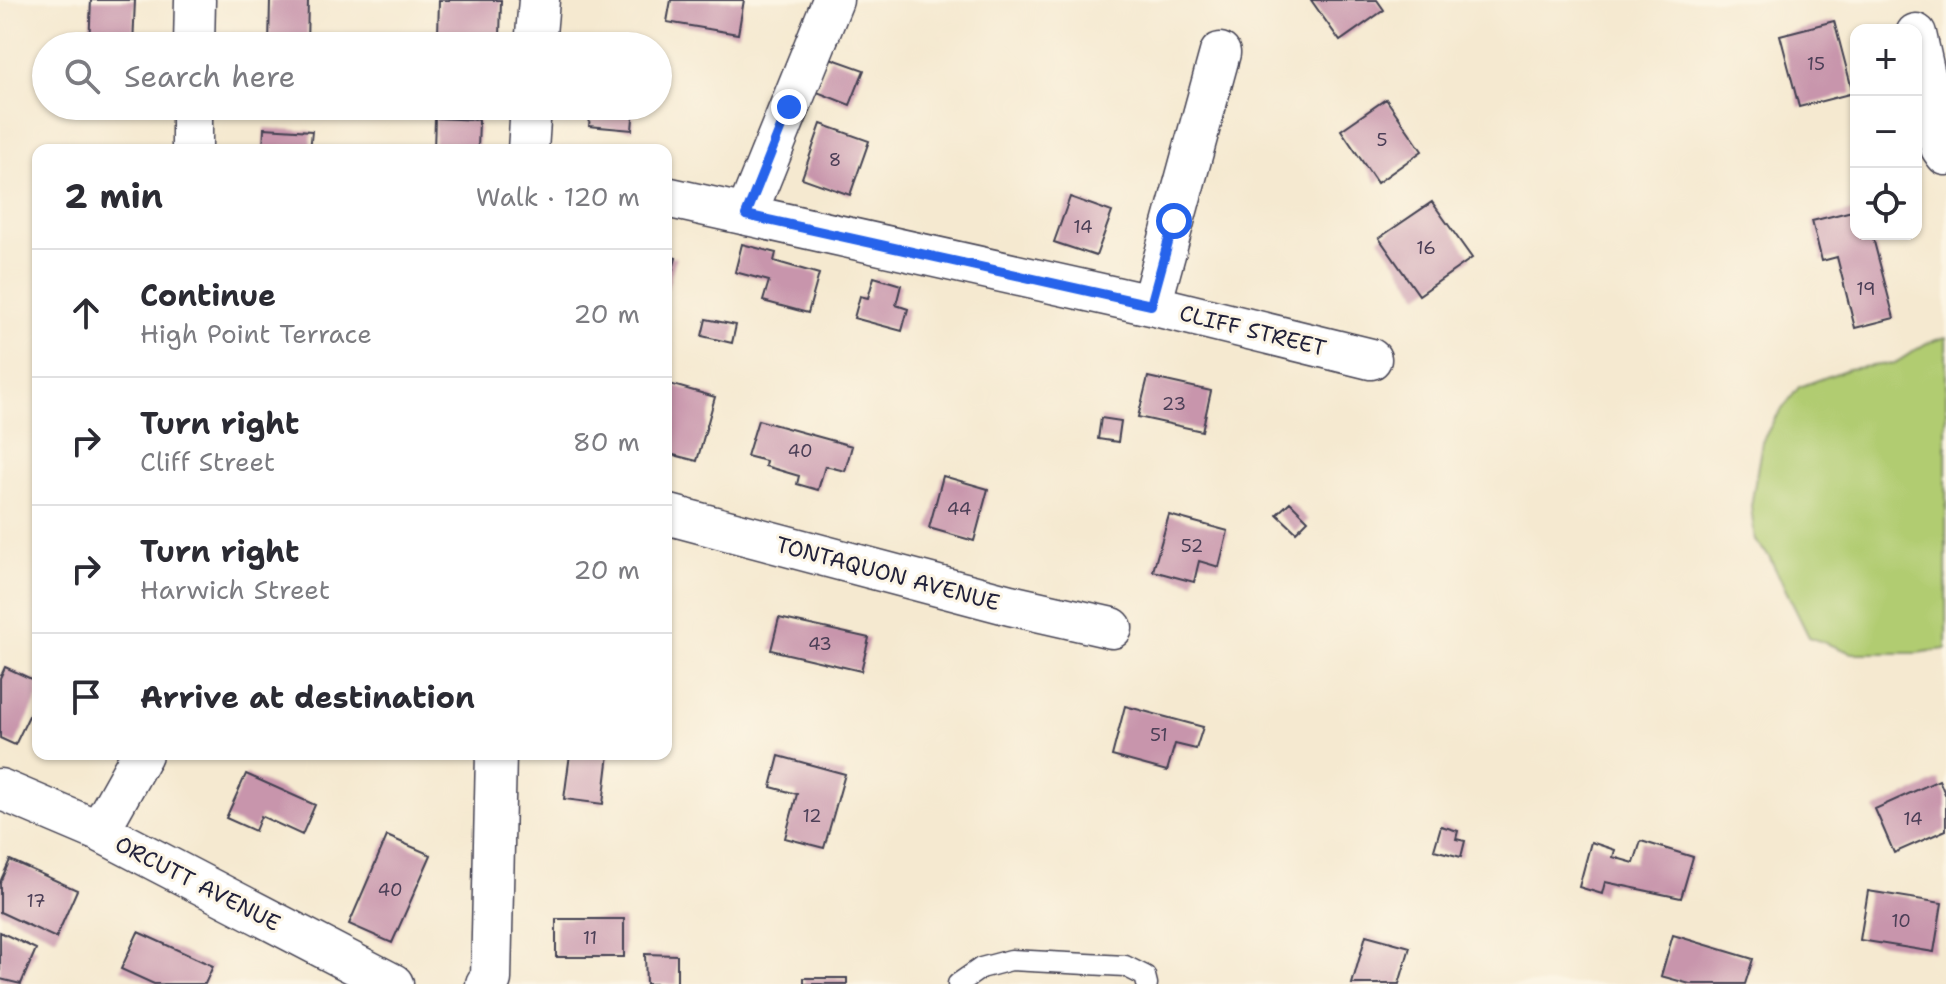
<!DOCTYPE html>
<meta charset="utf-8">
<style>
:root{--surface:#fff;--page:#f7f7f7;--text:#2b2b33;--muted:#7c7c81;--line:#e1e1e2}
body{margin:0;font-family:"Shantell Sans",sans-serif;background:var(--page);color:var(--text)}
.controls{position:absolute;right:24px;top:24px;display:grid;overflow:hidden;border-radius:16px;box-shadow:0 2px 6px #0004}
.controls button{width:72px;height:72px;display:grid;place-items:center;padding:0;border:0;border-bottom:2px solid var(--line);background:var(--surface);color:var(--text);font:40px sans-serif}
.stop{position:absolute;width:24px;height:24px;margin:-18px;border:6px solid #2563eb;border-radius:50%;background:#fff}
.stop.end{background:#2563eb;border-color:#fff;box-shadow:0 2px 8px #0008}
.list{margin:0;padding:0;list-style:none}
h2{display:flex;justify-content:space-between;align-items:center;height:104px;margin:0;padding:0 32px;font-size:34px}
h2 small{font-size:26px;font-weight:400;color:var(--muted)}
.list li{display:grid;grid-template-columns:52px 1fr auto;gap:24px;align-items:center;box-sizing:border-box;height:128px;padding:0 32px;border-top:2px solid var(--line)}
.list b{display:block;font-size:30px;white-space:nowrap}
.list p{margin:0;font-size:26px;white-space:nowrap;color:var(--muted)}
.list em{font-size:26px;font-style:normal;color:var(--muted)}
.icon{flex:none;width:44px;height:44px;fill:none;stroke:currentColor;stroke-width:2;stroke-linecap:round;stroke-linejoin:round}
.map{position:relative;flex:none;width:1946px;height:984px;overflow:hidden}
.search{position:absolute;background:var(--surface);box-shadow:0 2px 6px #0004;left:32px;top:32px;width:640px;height:88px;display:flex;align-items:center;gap:20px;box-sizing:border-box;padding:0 28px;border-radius:44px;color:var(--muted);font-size:30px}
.panel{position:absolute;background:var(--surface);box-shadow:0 2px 6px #0004;left:32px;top:144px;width:640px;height:616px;border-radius:16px}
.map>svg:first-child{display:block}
.green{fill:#b1cc71;stroke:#6a7756;stroke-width:2}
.building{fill:#c895ac}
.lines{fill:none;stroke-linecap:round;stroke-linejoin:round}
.lane-casing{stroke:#424051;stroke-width:23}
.street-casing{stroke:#424051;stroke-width:43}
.lane{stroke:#fff;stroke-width:20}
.street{stroke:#fff;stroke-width:40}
.route{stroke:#2563eb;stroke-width:10}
.labels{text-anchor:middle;stroke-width:6;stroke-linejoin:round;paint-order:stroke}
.number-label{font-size:18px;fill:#4c3f57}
.street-label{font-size:22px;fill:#22223b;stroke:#fcf5e5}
</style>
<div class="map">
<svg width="1946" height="984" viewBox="0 0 1946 984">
<rect width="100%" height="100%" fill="#fcf5e5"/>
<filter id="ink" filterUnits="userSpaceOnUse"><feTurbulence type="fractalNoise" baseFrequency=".0125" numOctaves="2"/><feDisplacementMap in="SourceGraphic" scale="16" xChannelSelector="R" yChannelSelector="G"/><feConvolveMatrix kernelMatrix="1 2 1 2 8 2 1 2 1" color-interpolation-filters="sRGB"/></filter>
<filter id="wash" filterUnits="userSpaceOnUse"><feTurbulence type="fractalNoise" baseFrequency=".006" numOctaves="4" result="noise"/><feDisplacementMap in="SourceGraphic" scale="32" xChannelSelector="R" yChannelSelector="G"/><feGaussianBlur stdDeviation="1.8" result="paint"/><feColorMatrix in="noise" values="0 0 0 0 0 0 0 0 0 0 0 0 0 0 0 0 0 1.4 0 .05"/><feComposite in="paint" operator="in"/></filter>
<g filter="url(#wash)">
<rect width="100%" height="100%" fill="#f5e9d0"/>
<path class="green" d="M1946 337V649L1917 653H1852L1809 637 1769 556 1755 541 1751 506 1762 442 1774 420 1799 387 1848 369 1895 363 1925 344Z"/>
<g id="blocks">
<path class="building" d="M91 0H135L133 46H89Z
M270 0H308L307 46H269Z
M439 0H501L500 37 438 35Z
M671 0H744L738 34 667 22Z
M1311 0H1377L1384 10 1340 41Z
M1834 21 1853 93 1799 107 1780 35Z
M830 58 864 70 850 105 817 92Z
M1386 99 1422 151 1377 183 1341 130Z
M591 106H634L632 130 589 126Z
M435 118 479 120 478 150H434Z
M821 124 869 141 850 195 802 178Z
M264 128 312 131 310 150H263Z
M1070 197 1112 212 1096 256 1054 242Z
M1432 202 1472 258 1419 295 1379 238Z
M1856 210V234H1872L1894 318 1855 328 1837 257 1822 261 1812 221Z
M742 244 776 253 774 261 819 274 808 313 763 301 769 281 735 272Z
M666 255 676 258 667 291H666Z
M874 277 901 285 896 305 908 309 902 331 854 318 860 296 868 298Z
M706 319 736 325 732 343 702 336Z
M1148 377 1211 391 1202 431 1138 417Z
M666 383 715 397 697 461 666 453Z
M1101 418 1121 421 1118 442 1098 439Z
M758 420 852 446 845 471 825 466 818 490 797 484 799 476 765 466 766 461 747 456Z
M943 476 988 489 974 541 929 528Z
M1290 502 1308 520 1296 532 1277 514Z
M1169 515 1228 531 1219 567 1199 561 1194 582 1153 571Z
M779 618 869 638 861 671 771 650Z
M5 667 38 682V697L15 745 0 738V678Z
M1125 706 1203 727 1196 749 1175 744 1167 771 1112 756Z
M570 754H609L603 804 564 799Z
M779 756 845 774 824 848 785 838 797 794 771 787Z
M246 774 315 805 302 835 261 816 255 831 226 818Z
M1939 780 1946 796V830L1894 853 1875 809Z
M1441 826 1458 831 1456 839 1465 841 1461 857 1434 850Z
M387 836 431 855 392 943 349 924Z
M1641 841 1693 857 1681 898 1605 882 1602 894 1579 887 1591 842 1615 850 1613 857 1634 863Z
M10 860 77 890 56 938 0 912V882Z
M1868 891 1942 903 1934 952 1860 940Z
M556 919H624V957H556Z
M0 932 36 949 21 984 0 979Z
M138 932 213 966 205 984H154L121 969Z
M1366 935 1410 947 1399 984H1352Z
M1673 935 1753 959 1745 984H1690L1661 976Z
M645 954 677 955V984H646Z
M804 978H847V984H804Z"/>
</g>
</g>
<g filter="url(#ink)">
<use href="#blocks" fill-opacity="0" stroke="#424051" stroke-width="2"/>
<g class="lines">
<g class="lane-casing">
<path id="lane" d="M958 984 981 968 1011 960 1125 966 1145 976 1147 984"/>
</g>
<g class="street-casing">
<path id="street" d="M1916 34 1941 148 1946 155
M194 46 195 0
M535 46 539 0
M192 150V106
M528 150 531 106
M666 197 1151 305 1371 359
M746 215 833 0
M1151 305 1220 53
M666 514 1010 605 1112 628
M0 789 99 831 393 984
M99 831 142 754
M486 984 491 979 496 754"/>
</g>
<use href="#lane" class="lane"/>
<use href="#street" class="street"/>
</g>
</g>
<g class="lines" filter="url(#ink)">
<path class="route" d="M789 107 746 215 1151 305 1174 221"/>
</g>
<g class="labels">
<g class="number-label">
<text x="1816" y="70">15</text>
<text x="1382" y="146">5</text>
<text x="835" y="166">8</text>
<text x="1083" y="233">14</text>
<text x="1426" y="254">16</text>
<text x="1866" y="295">19</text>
<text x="1174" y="410">23</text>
<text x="800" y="457">40</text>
<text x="959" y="515">44</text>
<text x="1192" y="552">52</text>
<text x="820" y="650">43</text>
<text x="1159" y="741">51</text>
<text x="812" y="822">12</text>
<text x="1913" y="825">14</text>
<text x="390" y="896">40</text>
<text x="36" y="907">17</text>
<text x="1901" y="927">10</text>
<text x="590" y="944">11</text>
</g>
<g class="street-label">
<text transform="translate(1253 330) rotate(14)" y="8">CLIFF STREET</text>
<text transform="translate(888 573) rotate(15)" y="8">TONTAQUON AVENUE</text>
<text transform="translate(198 883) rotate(27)" y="8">ORCUTT AVENUE</text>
</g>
</g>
</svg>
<div class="controls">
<button>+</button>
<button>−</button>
<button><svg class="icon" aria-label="locate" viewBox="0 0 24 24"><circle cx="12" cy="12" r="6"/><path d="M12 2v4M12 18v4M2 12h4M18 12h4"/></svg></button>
</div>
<div class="stop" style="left:1174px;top:221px"></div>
<div class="stop end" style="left:789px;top:107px"></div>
<div class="search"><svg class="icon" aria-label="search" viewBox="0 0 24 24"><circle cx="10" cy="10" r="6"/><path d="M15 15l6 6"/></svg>Search here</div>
<section class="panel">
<h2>2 min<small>Walk · 120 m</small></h2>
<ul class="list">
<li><svg class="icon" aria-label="ahead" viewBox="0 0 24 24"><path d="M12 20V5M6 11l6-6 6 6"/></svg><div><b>Continue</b><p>High Point Terrace</p></div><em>20 m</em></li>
<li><svg class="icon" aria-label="right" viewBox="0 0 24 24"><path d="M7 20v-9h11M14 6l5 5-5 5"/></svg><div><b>Turn right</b><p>Cliff Street</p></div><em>80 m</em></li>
<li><svg class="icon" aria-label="right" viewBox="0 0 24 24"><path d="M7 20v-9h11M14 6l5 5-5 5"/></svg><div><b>Turn right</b><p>Harwich Street</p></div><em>20 m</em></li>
<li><svg class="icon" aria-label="arrive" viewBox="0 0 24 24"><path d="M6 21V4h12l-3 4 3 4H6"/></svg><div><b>Arrive at destination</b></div></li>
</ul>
</section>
</div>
